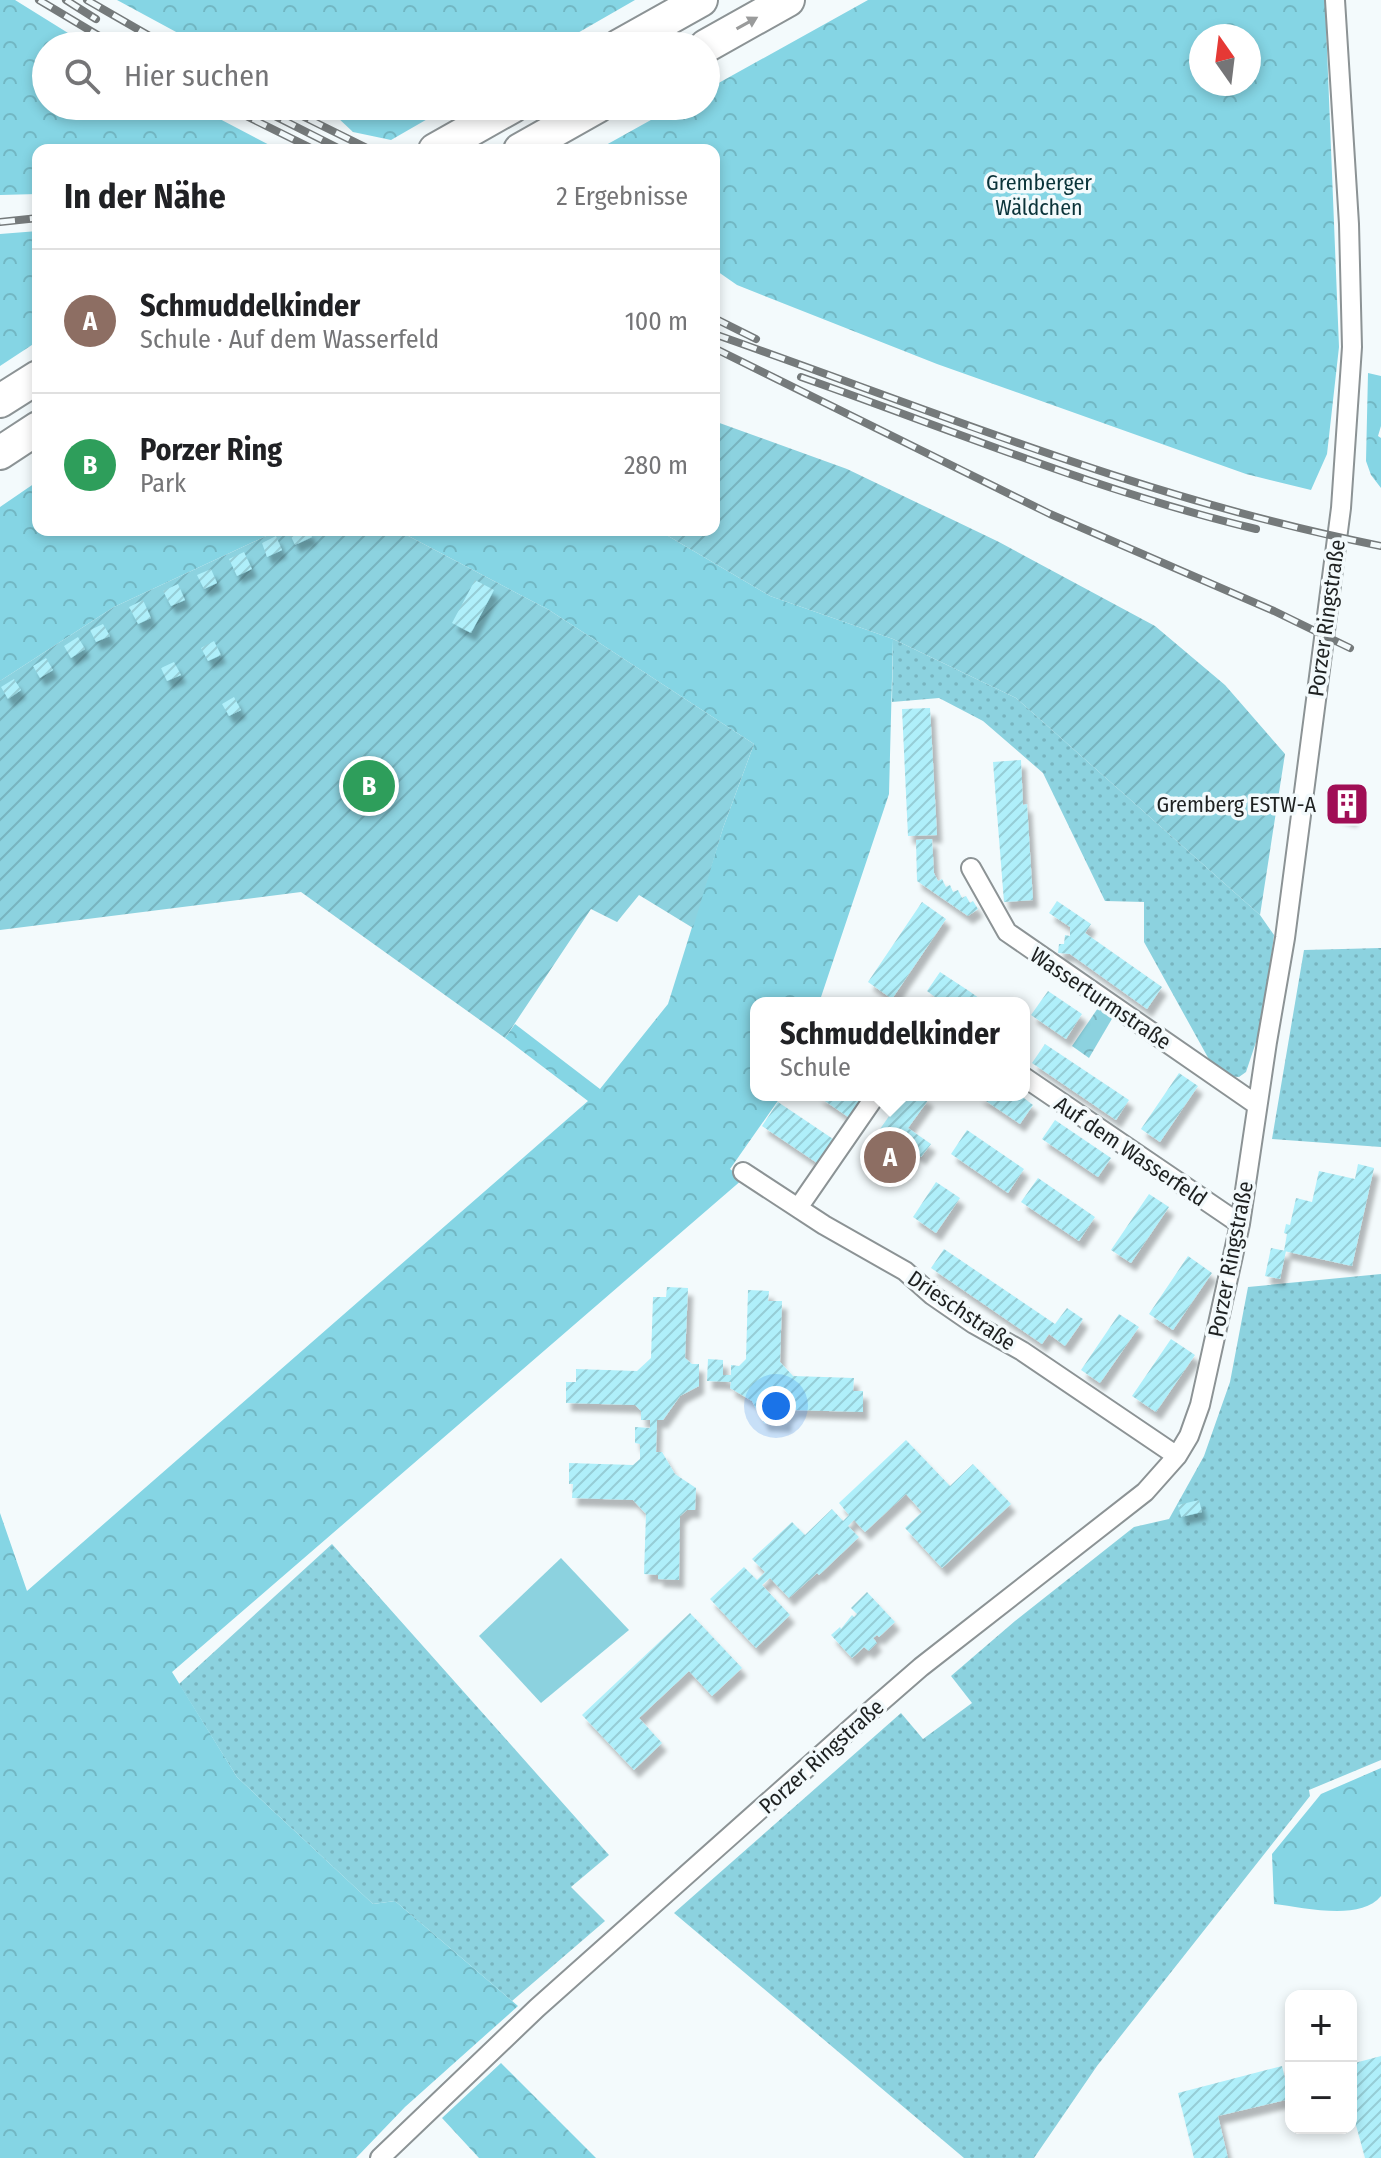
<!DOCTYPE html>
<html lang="de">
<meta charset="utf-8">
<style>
:root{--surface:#fff;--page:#f2f2f2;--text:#202124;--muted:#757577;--line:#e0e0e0;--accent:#a00e55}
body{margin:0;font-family:"Fira Sans Condensed",sans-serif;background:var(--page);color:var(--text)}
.controls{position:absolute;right:24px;bottom:24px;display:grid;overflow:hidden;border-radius:16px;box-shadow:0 4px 12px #0003}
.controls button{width:72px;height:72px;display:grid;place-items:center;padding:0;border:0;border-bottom:2px solid var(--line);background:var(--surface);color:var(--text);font:40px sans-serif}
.compass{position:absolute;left:1189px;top:24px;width:72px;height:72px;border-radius:50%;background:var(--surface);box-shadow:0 4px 12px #0003;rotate:346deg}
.you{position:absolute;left:776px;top:1406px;width:28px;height:28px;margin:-20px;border:6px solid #fff;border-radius:50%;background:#1a73e8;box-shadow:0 0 0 12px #1a73e833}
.badge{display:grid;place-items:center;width:52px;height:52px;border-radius:50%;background:var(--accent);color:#fff;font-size:26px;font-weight:700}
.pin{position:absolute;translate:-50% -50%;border:4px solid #fff;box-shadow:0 2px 8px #0006}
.popup{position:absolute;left:750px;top:997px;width:280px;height:104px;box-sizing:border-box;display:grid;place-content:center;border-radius:16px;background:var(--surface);filter:drop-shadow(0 2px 6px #0005);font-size:26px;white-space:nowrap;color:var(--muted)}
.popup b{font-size:30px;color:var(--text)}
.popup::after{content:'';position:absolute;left:50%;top:100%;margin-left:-16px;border:16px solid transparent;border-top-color:var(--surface)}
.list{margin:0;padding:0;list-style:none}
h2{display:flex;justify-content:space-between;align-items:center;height:104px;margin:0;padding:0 32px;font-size:34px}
h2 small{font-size:26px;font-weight:400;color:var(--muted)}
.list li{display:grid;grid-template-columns:52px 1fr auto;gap:24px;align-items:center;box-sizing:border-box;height:144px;padding:0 32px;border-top:2px solid var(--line)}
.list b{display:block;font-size:30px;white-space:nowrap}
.list p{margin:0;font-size:26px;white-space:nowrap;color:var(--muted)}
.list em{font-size:26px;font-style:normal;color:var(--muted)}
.icon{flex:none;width:44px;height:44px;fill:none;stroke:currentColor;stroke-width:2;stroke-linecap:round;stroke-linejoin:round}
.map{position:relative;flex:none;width:1381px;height:2158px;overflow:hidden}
.search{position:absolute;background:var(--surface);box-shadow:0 4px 12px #0003;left:32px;top:32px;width:688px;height:88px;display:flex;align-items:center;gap:20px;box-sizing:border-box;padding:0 28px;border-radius:44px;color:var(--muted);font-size:30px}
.panel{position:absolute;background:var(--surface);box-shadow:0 4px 12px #0003;left:32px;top:144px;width:688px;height:392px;border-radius:16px}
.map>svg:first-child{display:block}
.grass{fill:url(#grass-dots)}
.forest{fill:url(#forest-crowns);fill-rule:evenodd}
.park{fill:url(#park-crowns)}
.garden{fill:url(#garden-furrows)}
.pitch{fill:#8cd2df}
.building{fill:url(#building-hatch);filter:url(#shadow)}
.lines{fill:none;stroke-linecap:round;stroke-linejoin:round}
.street-casing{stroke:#8c9395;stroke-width:22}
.highway-casing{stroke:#8c9395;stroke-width:36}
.street{stroke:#fff;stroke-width:18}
.highway{stroke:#fff;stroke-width:32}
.rail-casing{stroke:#757a7b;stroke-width:8}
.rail{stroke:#f3fafc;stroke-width:5;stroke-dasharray:15;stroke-linecap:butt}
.oneway{fill:#9a9b9b}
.labels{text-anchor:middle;stroke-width:7;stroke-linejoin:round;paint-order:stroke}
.park-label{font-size:22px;fill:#0a3339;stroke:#f3fafc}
.street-label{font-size:22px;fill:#1e2121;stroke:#f3fafc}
.poi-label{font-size:22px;fill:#1e2121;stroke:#f3fafc;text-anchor:end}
</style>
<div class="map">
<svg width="1381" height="2158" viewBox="0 0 1381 2158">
<defs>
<pattern id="grass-dots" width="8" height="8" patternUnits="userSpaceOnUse" patternTransform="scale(2)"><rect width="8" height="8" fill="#8cd2df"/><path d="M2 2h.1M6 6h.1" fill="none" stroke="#78b4bf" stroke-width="1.8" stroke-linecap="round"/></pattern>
<pattern id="forest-crowns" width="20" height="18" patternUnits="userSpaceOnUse" patternTransform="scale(2)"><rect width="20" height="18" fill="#85d5e4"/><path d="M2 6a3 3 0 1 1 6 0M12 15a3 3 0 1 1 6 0" fill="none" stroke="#72b7c3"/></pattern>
<pattern id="park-crowns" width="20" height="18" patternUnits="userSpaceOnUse" patternTransform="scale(2)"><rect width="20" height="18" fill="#8cd2df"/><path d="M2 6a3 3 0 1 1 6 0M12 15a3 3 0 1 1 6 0" fill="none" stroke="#78b4bf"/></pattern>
<pattern id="garden-furrows" width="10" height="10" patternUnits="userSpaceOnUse" patternTransform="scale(2)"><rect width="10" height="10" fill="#8cd2df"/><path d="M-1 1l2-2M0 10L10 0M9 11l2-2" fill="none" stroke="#78b4bf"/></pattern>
<pattern id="building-hatch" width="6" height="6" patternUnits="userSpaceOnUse" patternTransform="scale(2)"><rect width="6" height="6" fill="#afeffa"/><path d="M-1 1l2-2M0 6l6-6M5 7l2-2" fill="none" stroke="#96cdd6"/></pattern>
<filter id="shadow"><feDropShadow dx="5" dy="8" stdDeviation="2" flood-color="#0004"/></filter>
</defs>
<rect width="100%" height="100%" fill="#f3fafc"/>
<path class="grass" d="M893 639 1016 698 1260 915 1274 935 1263 1021 1246 1072 1239 1077 1228 1076 1211 1063 1144 942V902L1105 901 1043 773 983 721 939 698 892 702Z
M1381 948V1147L1272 1139 1304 950Z
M1381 1274V1760L1309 1790 1310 1796 1097 2066 1034 2158H964L674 1913 901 1713 923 1739 972 1703 951 1676 1015 1621 1134 1527 1169 1519 1204 1456 1230 1382 1248 1287Z
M332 1544 609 1855 571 1887 605 1921 512 2001 395 1901 373 1904 237 1777 179 1684Z"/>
<path class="forest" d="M0 0H15L89 46H46V106H195L279 150H38V194L0 195Z
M117 0H635L555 46H202Z
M868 0H1325L1339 347 1327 454 1311 490 1246 474 937 364 737 285 714 269V150H597L676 106H706V90ZM1201 36H1249V84H1201Z
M316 106H450L391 140 353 132 337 117Z
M38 231V341L0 366V234Z
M1368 373 1381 376V426L1378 436 1381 438V488L1371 475 1366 461Z
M38 481V530H279L114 607 0 681V507Z
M397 530H658L770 596 893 639 889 794 819 1003H756V1095H782L730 1169 743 1179 172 1672 237 1777 373 1904 395 1901 518 2006 405 2107 356 2158H0V1513L27 1591 588 1101 505 1038 515 1024 600 1089 668 1004 723 828 754 744 549 610Z
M1381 1768V1896C1360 1922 1303 1907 1274 1904L1272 1854 1321 1794Z
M501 2063 596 2158H479L442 2118Z"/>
<path class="park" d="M1098 1008 1113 1017 1089 1058 1072 1046Z"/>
<path class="garden" d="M714 421 847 469 999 542 1155 626 1225 685 1285 754 1260 915 1016 698 893 639 770 596 658 530H714Z
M279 530H397L549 610 754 744 723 828 693 928 639 895 617 922 591 909 505 1038 301 892 0 930V681L114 607Z"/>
<path class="pitch" d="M561 1558 629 1630 541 1703 479 1636Z"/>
<path class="building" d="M288 530H308L312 537 295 545Z
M276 536 282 550 267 557 262 543Z
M244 552 252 569 237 576 229 559Z
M211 569 217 583 204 589 197 575Z
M475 580 494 590 471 633 452 623Z
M178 584 185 600 171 606 163 591Z
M143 600 151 618 138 624 129 607Z
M103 624 110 636 96 642 90 630Z
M78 637 85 649 71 658 64 646Z
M214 641 221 655 208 661 201 648Z
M46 658 53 670 40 678 33 666Z
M174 662 181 675 167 681 161 668Z
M14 679 21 690 8 699 1 687Z
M234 697 241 710 229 716 222 704Z
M930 708 937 835 908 836 902 709Z
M1021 760 1023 805 1027 804 1033 900 1004 902 993 762Z
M1335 783 1359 788 1352 819 1336 815 1341 793 1333 791Z
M932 839 934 873 938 881 942 879 946 887 950 885 953 892 958 890 962 898 966 896 970 903 973 901 978 909 968 916 917 881 916 840Z
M1057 901 1091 924 1085 933 1162 987 1147 1009 1070 954 1058 953 1059 944H1064L1065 935 1070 936V927L1049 913Z
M922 902 946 919 892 999 868 982Z
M940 972 969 991 986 1003H943L927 991Z
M1048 991 1082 1014 1066 1039 1031 1015Z
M1045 1044 1129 1100 1116 1120 1032 1063Z
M1179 1073 1198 1086 1160 1142 1141 1129Z
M816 1095H867L851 1119Z
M904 1095H923L929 1099 908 1128 931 1144 921 1157 903 1145 886 1171 867 1158 885 1132 880 1129Z
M977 1095H1020L1033 1105 1020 1124Z
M778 1102 836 1141 820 1165 762 1126Z
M1055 1120 1111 1158 1098 1177 1042 1139Z
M967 1130 1024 1169 1008 1193 951 1154Z
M1358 1164 1374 1168 1352 1266 1284 1251 1287 1234 1284 1233 1286 1224 1290 1225 1296 1198 1312 1202 1319 1171 1355 1179Z
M1038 1178 1095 1217 1079 1241 1021 1202Z
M936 1182 960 1198 936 1233 913 1217Z
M1149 1194 1169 1207 1131 1263 1111 1250Z
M1271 1248 1286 1251 1280 1279 1265 1276Z
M944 1249 1055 1324 1067 1308 1083 1319 1079 1326 1065 1346 1049 1334 1042 1344 931 1268Z
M1188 1256 1212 1273 1173 1330 1149 1314Z
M667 1287 688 1288 685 1358 692 1364H699V1386L680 1396 663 1420H657L656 1452H662L675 1474 696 1488 695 1510H687L680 1516 679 1580 658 1579V1575L644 1574 646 1514 633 1500 572 1498 573 1484H569V1463L633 1465 640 1459V1444L635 1443V1427L650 1428V1420H641V1411L635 1405 566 1403V1382H576V1369L637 1371 651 1358 653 1297H666Z
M748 1290 769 1291 768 1301H782L780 1362 793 1376 854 1378 853 1391H863V1412L793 1410 787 1416 786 1424 764 1423 752 1401 730 1388 731 1382 707 1381 708 1359 723 1360V1375H731V1365L739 1366 746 1359Z
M1119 1314 1139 1327 1100 1383 1081 1370Z
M1171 1339 1195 1355 1156 1412 1132 1396Z
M906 1440 950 1486 973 1464 1011 1504 942 1568 905 1528 922 1512 906 1494 865 1532 854 1520 848 1526 859 1537 819 1575 817 1573 789 1598 770 1578 762 1585 790 1615 756 1648 710 1599 744 1567 757 1580 765 1572 752 1559 792 1522 805 1535 832 1509 843 1521 849 1515 839 1503Z
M1199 1500 1202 1512 1181 1517 1178 1505Z
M867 1592 895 1622 879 1637 877 1635 873 1638 877 1643 869 1651 864 1647 852 1658 831 1635 840 1627 841 1629 852 1615 854 1617 857 1614 851 1608Z
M690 1613 742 1668 712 1696 689 1671 639 1718 662 1743 634 1770 582 1715Z
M1381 2056V2158H1365L1351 2107V2064Z
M1282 2066 1290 2099 1218 2116 1228 2158H1194L1178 2093Z"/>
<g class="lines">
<g class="street-casing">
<path id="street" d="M971 868 1007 932 1257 1105
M1024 1077 1240 1224
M743 1172 824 1225 905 1271 932 1295 974 1324 1022 1351 1177 1456
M798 1208 876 1095
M380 2158 537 2008 875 1707 921 1667 1145 1492 1177 1456 1189 1436 1200 1405 1240 1224 1267 1042 1285 938 1341 508 1352 347 1349 224 1335 0"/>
</g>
<g class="highway-casing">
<path id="highway" d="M619 46 701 0
M706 46 788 0
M435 150 513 106
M520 150 598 106
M0 401 38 377
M0 453 38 428"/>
</g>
<use href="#street" class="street"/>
<use href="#highway" class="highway"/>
<g class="rail-casing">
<path id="rail" d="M39 0 116 46
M66 0 96 19
M87 0 167 46
M226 106 315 150
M255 106 342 150
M282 106 371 150
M0 222 38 218
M714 318 756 339
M714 334C934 411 1151 501 1381 546
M714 348 1050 514 1274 611 1350 648
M801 377C952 430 1100 492 1256 529"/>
</g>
<use href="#rail" class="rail"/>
</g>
<defs><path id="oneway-solid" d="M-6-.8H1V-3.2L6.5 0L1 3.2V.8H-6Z" transform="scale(2)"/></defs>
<use class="oneway" href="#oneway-solid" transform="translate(747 23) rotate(-29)"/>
<defs>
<g id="building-square" transform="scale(2.3)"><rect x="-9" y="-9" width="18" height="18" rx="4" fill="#a00e55" stroke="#f3fafc"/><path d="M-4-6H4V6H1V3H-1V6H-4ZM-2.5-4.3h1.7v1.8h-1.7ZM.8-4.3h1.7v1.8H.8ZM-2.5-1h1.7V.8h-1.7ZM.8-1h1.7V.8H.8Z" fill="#fff"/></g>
</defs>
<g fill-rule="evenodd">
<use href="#building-square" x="1347" y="804"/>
</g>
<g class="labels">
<g class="park-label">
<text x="1039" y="190">Gremberger<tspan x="1039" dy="25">Wäldchen</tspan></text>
</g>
<g class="street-label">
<text transform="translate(1326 618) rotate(-82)" y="8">Porzer Ringstraße</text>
<text transform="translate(1101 998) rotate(34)" y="8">Wasserturmstraße</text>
<text transform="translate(1131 1151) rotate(34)" y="8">Auf dem Wasserfeld</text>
<text transform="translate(1230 1259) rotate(-79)" y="8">Porzer Ringstraße</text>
<text transform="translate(962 1310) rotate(34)" y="8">Drieschstraße</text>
<text transform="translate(821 1756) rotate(-42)" y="8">Porzer Ringstraße</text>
</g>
<g class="poi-label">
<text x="1316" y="812">Gremberg ESTW-A</text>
</g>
</g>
</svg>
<div class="controls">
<button>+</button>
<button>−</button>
</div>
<svg class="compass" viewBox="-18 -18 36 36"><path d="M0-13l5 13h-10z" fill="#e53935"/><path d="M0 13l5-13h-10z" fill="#757577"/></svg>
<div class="you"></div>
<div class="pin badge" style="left:890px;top:1157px;background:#8d6e63">A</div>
<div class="popup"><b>Schmuddelkinder</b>Schule</div>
<div class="pin badge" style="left:369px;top:786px;background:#2e9e5b">B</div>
<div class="search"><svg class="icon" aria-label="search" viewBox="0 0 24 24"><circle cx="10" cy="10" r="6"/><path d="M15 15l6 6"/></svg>Hier suchen</div>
<section class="panel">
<h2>In der Nähe<small>2 Ergebnisse</small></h2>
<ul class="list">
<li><span class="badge" style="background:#8d6e63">A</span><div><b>Schmuddelkinder</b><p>Schule · Auf dem Wasserfeld</p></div><em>100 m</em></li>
<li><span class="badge" style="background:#2e9e5b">B</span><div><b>Porzer Ring</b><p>Park</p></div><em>280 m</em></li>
</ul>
</section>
</div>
